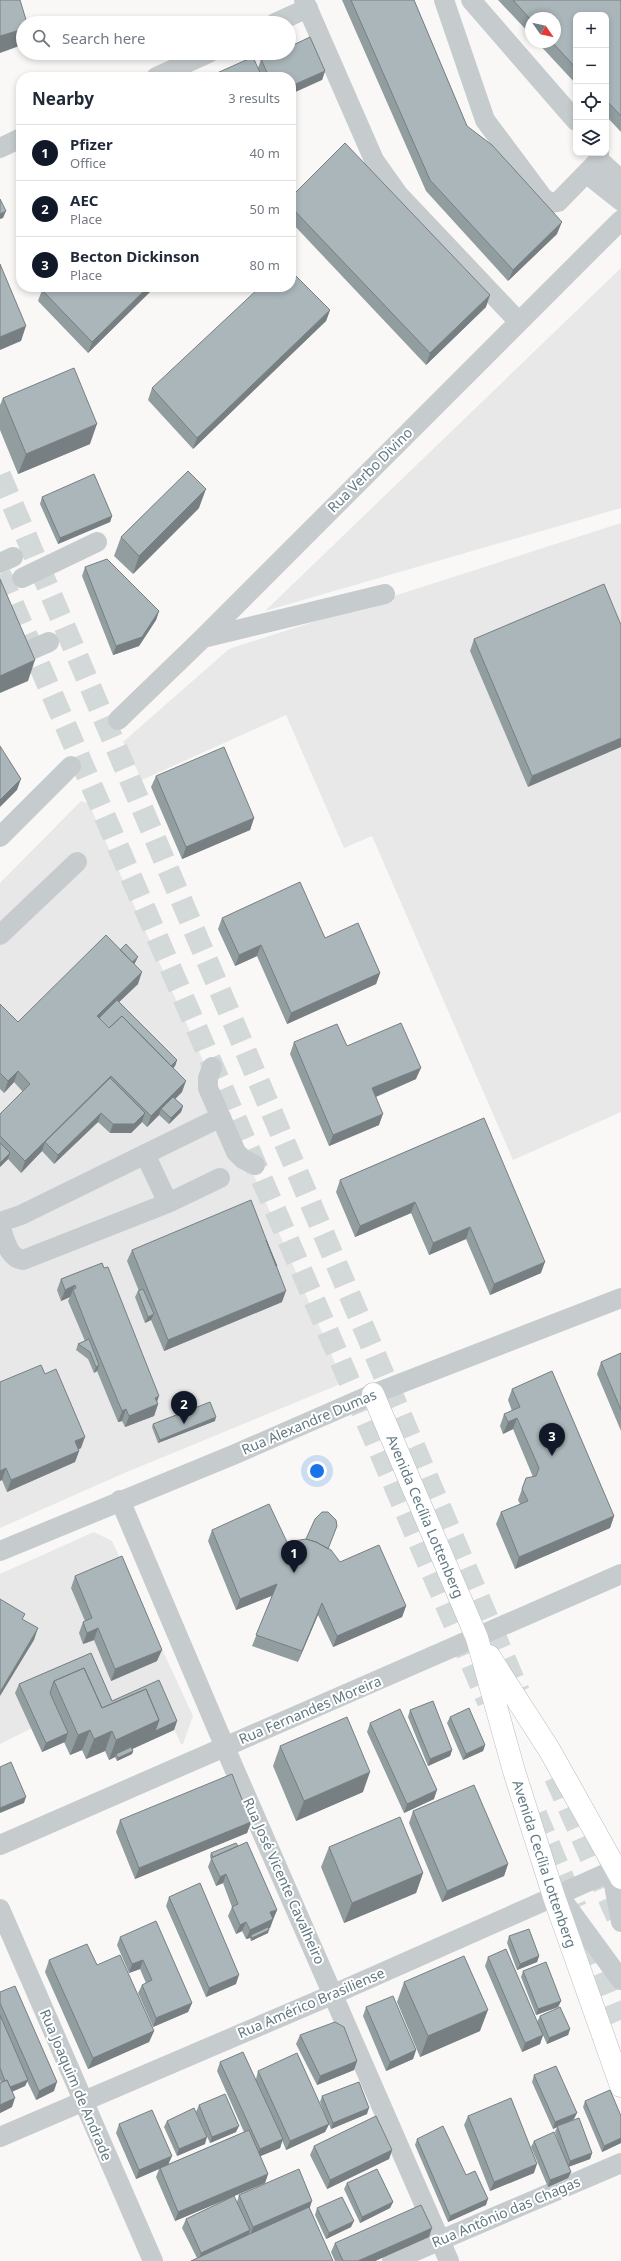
<!DOCTYPE html>
<meta charset="utf-8">
<style>
:root{--surface:#fff;--page:#f6f6f7;--text:#1f2937;--muted:#747a83;--line:#e0e1e3;--accent:#111827}
body{margin:0;font-family:"Noto Sans",sans-serif;background:var(--page);color:var(--text)}
.controls{position:absolute;right:12px;top:12px;display:grid;overflow:hidden;border-radius:8px;box-shadow:0 2px 6px #0003}
.controls button{width:36px;height:36px;display:grid;place-items:center;padding:0;border:0;border-bottom:1px solid var(--line);background:var(--surface);color:var(--text);font:20px sans-serif}
.compass{position:absolute;left:525px;top:12px;width:36px;height:36px;border-radius:50%;background:var(--surface);box-shadow:0 2px 6px #0003;rotate:124deg}
.you{position:absolute;left:317px;top:1471px;width:14px;height:14px;margin:-10px;border:3px solid #fff;border-radius:50%;background:#1a73e8;box-shadow:0 0 0 6px #1a73e833}
.badge{display:grid;place-items:center;width:26px;height:26px;border-radius:50%;background:var(--accent);color:#fff;font-size:13px;font-weight:700}
.pin{position:absolute;translate:-50% -33px;filter:drop-shadow(0 1px 2px #0008)}
.pin::after{content:'';position:absolute;top:21px;width:14px;height:12px;background:inherit;clip-path:polygon(0 0,100% 0,50% 100%)}
.list{margin:0;padding:0;list-style:none}
h2{display:flex;justify-content:space-between;align-items:center;height:52px;margin:0;padding:0 16px;font-size:17px}
h2 small{font-size:13px;font-weight:400;color:var(--muted)}
.list li{display:grid;grid-template-columns:26px 1fr auto;gap:12px;align-items:center;box-sizing:border-box;height:56px;padding:0 16px;border-top:1px solid var(--line)}
.list b{display:block;font-size:15px;white-space:nowrap}
.list p{margin:0;font-size:13px;white-space:nowrap;color:var(--muted)}
.list em{font-size:13px;font-style:normal;color:var(--muted)}
.icon{flex:none;width:22px;height:22px;fill:none;stroke:currentColor;stroke-width:2;stroke-linecap:round;stroke-linejoin:round}
.map{position:relative;flex:none;width:621px;height:2261px;overflow:hidden}
.search{position:absolute;background:var(--surface);box-shadow:0 2px 6px #0003;left:16px;top:16px;width:280px;height:44px;display:flex;align-items:center;gap:10px;box-sizing:border-box;padding:0 14px;border-radius:22px;color:var(--muted);font-size:15px}
.panel{position:absolute;background:var(--surface);box-shadow:0 2px 6px #0003;left:16px;top:72px;width:280px;height:220px;border-radius:16px}
.map>svg:first-child{display:block}
.built{fill:#e7e8e7}
.lines{fill:none;stroke-linecap:round;stroke-linejoin:round}
.major-tunnel{stroke:#d3d8d9;stroke-width:22;stroke-dasharray:22 11;stroke-linecap:butt}
.major-casing{stroke:#b7bdc0;stroke-width:23}
.minor{stroke:#c6cbce;stroke-width:20}
.major{stroke:#fff;stroke-width:22}
.wall{fill:#929da0}
.shaded-wall{fill:#777f82}
.building{fill:#aab6ba;stroke:#777f82}
.labels{text-anchor:middle;stroke-width:4;stroke-linejoin:round;paint-order:stroke}
.street-label{font-size:14px;fill:#627983;stroke:#fff}
</style>
<div class="map">
<svg width="621" height="2261" viewBox="0 0 621 2261">
<rect width="100%" height="100%" fill="#f9f8f6"/>
<path class="built" d="M621 268V508L265 611Z
M621 523V1112L513 1160 372 836 344 848 286 715 142 780 123 742 229 649Z
M81 801 89 804 261 1191 339 1372 338 1385 122 1474 0 1528V883Z
M94 1532 112 1541 193 1716 183 1744H181L156 1689 109 1710 16 1693 32 1728 0 1744V1574Z"/>
<g class="lines">
<path class="major-tunnel" d="M0 475 519 1692
M0 574 488 1702
M555 1777 617 1917
M536 1814 576 1908
M589 1942 621 2020"/>
<g class="major-casing">
<g id="major">
<path id="s1" d="M373 1394 477 1638 514 1771 554 1897 621 2086"/>
<path d="M489 1656 550 1751 621 1878"/>
</g>
</g>
<path class="minor" d="M304 0 374 160 398 194 518 321
M444 0 485 120 544 199 552 203 558 202 599 160V153
M471 0 576 121
M275 23 308 8
M156 77 209 53
M0 148 21 138
M599 160 621 180
M587 174 621 201
M0 563 13 557
M22 578 97 542
M203 638 385 594
M17 656 49 642
M118 720 203 638 621 220
M0 837 71 766
M0 935 77 862
M212 1067 208 1078V1088L236 1152 243 1159 255 1165
M145 1154 168 1203 220 1178
M0 1222 21 1215 221 1117
M0 1226C5 1239 8 1258 23 1260L168 1203
M120 1500 233 1766 449 2261
M0 1551 233 1455 373 1394 621 1298
M0 1845 621 1574
M609 1859 621 1922
M555 1890 621 1980
M0 1909 153 2261
M0 2137 334 1994 621 1867
M392 2261 621 2163"/>
<use href="#major" class="major"/>
</g>
<path class="wall" d="M342 0H414L467 126 557 234 508 281 426 191Z
M498 0H621V132L606 116V15H576V84L537 42H555L531 18V35Z
M261 59 325 71 322 80 291 77H208L258 68Z
M291 197 486 307 426 365 291 222Z
M155 287 88 353 38 301 42 290Z
M330 310 326 321 193 449 148 400 152 388Z
M3 398 90 444 18 474 0 430V405Z
M42 497 112 516 110 522 58 544 40 504Z
M199 508 133 574 114 556 121 537Z
M85 567 159 611 156 620 139 646 113 655 82 576Z
M621 625 528 787 470 651 474 639Z
M156 776 254 818 250 830 182 859 151 787Z
M222 918 325 938 380 973 376 984 287 1024 257 956 235 966 218 929Z
M120 950 135 963 134 964 138 984 119 1002 177 1060 175 1066 173 1068 182 1092 175 1099 183 1106 181 1112 169 1124 159 1115 147 1127 142 1122 131 1133H110L98 1122 54 1164 42 1151 21 1173 8 1159 0 1167V1114L23 1092 14 1082 4 1093 0 1089V1004L18 1022Z
M294 1042 347 1046 416 1079 376 1097 379 1125 329 1146 290 1054Z
M484 1118 541 1273 490 1295 466 1239 429 1255 411 1213 355 1237 336 1192 340 1180Z
M132 1250 276 1266 282 1302 164 1351 151 1320 145 1323 135 1297 138 1291H139L127 1261Z
M102 1263 158 1404 154 1416 125 1427 122 1421 118 1422 97 1371 94 1373 88 1359 76 1350 78 1344 85 1341 68 1301 70 1297 61 1301 57 1290 61 1279Z
M621 1353V1431L597 1374 601 1362Z
M45 1374 81 1448 78 1450 79 1451 75 1462 7 1492 2 1480 0 1481Z
M512 1389 614 1516 610 1528 515 1569 496 1524 501 1512 520 1504 518 1500 526 1478 533 1477 513 1429 503 1434 500 1426 504 1414 512 1411 508 1400Z
M215 1421 158 1443 152 1427 153 1424Z
M212 1530 328 1549 340 1562 406 1606 402 1617 333 1647 318 1615 298 1662 252 1646 272 1596 236 1610 208 1541Z
M75 1576 157 1661 111 1681 94 1640 83 1644 79 1633 83 1622 85 1621 71 1588Z
M91 1653 112 1701 177 1721 174 1730 132 1749 133 1751 132 1754 117 1761 115 1757 109 1760 105 1751 86 1759 82 1750 70 1755 64 1742 42 1752 15 1693 19 1684Z
M410 1710 452 1750 450 1756 428 1766 408 1717Z
M450 1717 485 1745 483 1751 463 1760 447 1723Z
M370 1723 434 1799 404 1813 367 1732Z
M280 1746 363 1792 296 1821 273 1766Z
M413 1811 508 1864 504 1876 442 1902 409 1823Z
M120 1820 251 1822 247 1833 135 1879 116 1832Z
M238 1846 277 1910 270 1928 268 1929V1933L251 1941 250 1938 246 1939 242 1931 236 1934 228 1916 232 1907 223 1883 216 1886 208 1867 211 1859 210 1856 211 1853Z
M329 1847 423 1873 416 1893 344 1923 321 1867Z
M169 1897 236 1984 206 1997 166 1906Z
M509 1936 539 1956 537 1962 517 1970 507 1943Z
M120 1937 192 2003 188 2012 153 2027 138 1993 142 1985 146 1983 140 1969 129 1973 117 1945Z
M488 1957 543 2035 540 2044 522 2052 485 1966Z
M49 1960 154 2031 149 2042 88 2069 45 1972Z
M523 1971 561 2001 558 2007 536 2015 521 1977Z
M404 1982 480 2031 420 2057 397 2002Z
M0 1992 54 2091 36 2100 27 2081 25 2086 12 2092V2107L0 2113V2083H1L0 2080Z
M366 2007 416 2050 413 2059 386 2071 363 2016Z
M540 2016 570 2029 568 2035 547 2044 537 2022Z
M300 2035 357 2061 354 2070 317 2085 296 2044Z
M220 2062 256 2079 258 2071 327 2120 320 2102 322 2096 367 2114 331 2129 329 2124 325 2132 286 2150 282 2140 280 2148 260 2156 268 2174 265 2183 175 2221 156 2177 159 2169 136 2179 116 2133 119 2124 169 2164 244 2132 217 2071Z
M534 2075 574 2119 566 2123 592 2153 590 2159 568 2167 571 2172 568 2178 548 2187 531 2147 534 2141 563 2155 555 2132 557 2127 553 2129 532 2082Z
M585 2101 621 2116V2143L602 2152 583 2107Z
M199 2105 236 2132 210 2143 196 2112Z
M468 2116 534 2173 490 2191 464 2125Z
M167 2121 205 2144 177 2156 164 2127Z
M417 2139 466 2175 486 2205 448 2222 415 2145Z
M314 2146 392 2150 389 2159 327 2189 310 2155Z
M347 2183 393 2202 390 2208 360 2223 344 2189Z
M239 2195 310 2209 197 2258 182 2228 186 2219 237 2202Z
M317 2208 351 2227 326 2239 315 2215Z
M429 2237 375 2261H335L331 2252 335 2243Z"/>
<path class="shaded-wall" d="M23 29V42L22 45 0 53V36Z
M325 71 322 80 291 94V86Z
M6 211 3 218 0 219V214Z
M562 222 557 234 508 281 513 270Z
M148 287H155L88 353 92 342Z
M490 295 486 307 426 365 430 353Z
M330 310 326 321 193 449 197 438Z
M26 326 21 341 0 350V337Z
M97 424 90 444 18 474 26 454Z
M206 489 199 508 133 574 139 556Z
M112 516 110 522 58 544 60 538Z
M159 611 156 620 139 646 113 655 116 646Z
M35 660 28 681 0 693V676Z
M621 738V747L528 787 532 776Z
M21 779 17 790 0 807V800Z
M254 818 250 830 182 859 186 847Z
M261 945 257 956 235 966 239 955Z
M138 957 135 963 127 971 129 965Z
M142 972 138 984 97 1023V1016Z
M380 973 376 984 287 1024 291 1013Z
M177 1060 175 1066 165 1076 168 1070Z
M421 1068 416 1079 368 1100 372 1088Z
M18 1071 14 1082 4 1093 8 1081Z
M111 1076 107 1087 45 1142 42 1151 21 1173 25 1161Z
M186 1081 182 1092 163 1111 161 1109 159 1115 147 1127 151 1116Z
M183 1106 181 1112 169 1124 171 1118Z
M101 1113 98 1122 54 1164 58 1155Z
M145 1113 142 1122 131 1133H110L113 1124Z
M383 1114 379 1125 329 1146 333 1135Z
M10 1153 8 1159 0 1167V1163Z
M415 1202 411 1213 355 1237 360 1226Z
M470 1227 466 1239 429 1255 433 1243Z
M545 1262 541 1273 490 1295 494 1284Z
M75 1285 70 1297 61 1301 65 1290Z
M286 1291 282 1302 164 1351 168 1340Z
M154 1314 151 1320 145 1323 148 1317Z
M99 1365 97 1371 94 1373 96 1367Z
M159 1396 156 1405 158 1404 154 1416 125 1427 129 1416 155 1398Z
M126 1409 122 1421 118 1422 122 1411Z
M216 1417 215 1421 158 1443 160 1440Z
M517 1418 513 1429 503 1434 508 1422Z
M85 1437 81 1448 71 1453 75 1441Z
M79 1451 75 1462 7 1492 11 1480Z
M6 1468 2 1480 0 1481V1471Z
M614 1516 610 1528 515 1569 519 1557Z
M277 1584 273 1595 236 1610 240 1599Z
M322 1603 318 1615 298 1662 302 1651Z
M406 1606 402 1617 333 1647 337 1636Z
M38 1628 34 1640 0 1696V1692Z
M98 1628 94 1640 83 1644 87 1633Z
M162 1650 157 1661 111 1681 115 1669Z
M159 1720 177 1721 174 1730 117 1756 116 1754 115 1757 109 1760 116 1740Z
M90 1730 82 1750 70 1755 78 1735Z
M112 1731 105 1751 86 1759 94 1739Z
M68 1733 65 1742 42 1752 46 1743Z
M485 1745 483 1751 463 1760 466 1754Z
M452 1750 450 1756 428 1766 430 1759Z
M133 1751 132 1754 117 1761 118 1758Z
M370 1772 363 1792 296 1821 304 1801Z
M437 1790 434 1799 404 1813 407 1804Z
M26 1797 24 1803 0 1813V1808Z
M251 1822 247 1833 135 1879 139 1868Z
M508 1864 504 1876 442 1902 447 1891Z
M423 1873 416 1893 344 1923 352 1903Z
M226 1874 223 1883 216 1886 220 1877Z
M277 1910 273 1919 267 1921 270 1912Z
M273 1919 270 1928 252 1937 251 1935 250 1938 246 1939 250 1930Z
M246 1922 242 1931 236 1934 240 1925Z
M269 1930 268 1933 251 1941 252 1938Z
M539 1956 537 1962 517 1970 520 1964Z
M143 1960 140 1969 129 1973 132 1964Z
M239 1975 236 1984 206 1997 209 1988Z
M561 2001 558 2007 536 2015 538 2009Z
M192 2003 188 2012 153 2027 156 2018Z
M488 2010 480 2031 420 2057 428 2036Z
M570 2029 568 2035 547 2044 549 2038Z
M154 2031 149 2042 88 2069 93 2058Z
M543 2035 540 2044 522 2052 525 2043Z
M416 2050 413 2059 386 2071 390 2062Z
M357 2061 354 2070 317 2085 320 2076Z
M28 2080 25 2086 6 2094 8 2088Z
M57 2082 54 2091 36 2100 39 2091Z
M15 2098 12 2107 0 2113V2105Z
M369 2108 367 2114 331 2129 333 2123Z
M577 2113 574 2119 553 2129 555 2122Z
M329 2124 325 2132 286 2150 290 2141Z
M239 2126 236 2132 210 2143 212 2137Z
M207 2137 205 2144 177 2156 179 2149Z
M621 2138V2143L602 2152 604 2146Z
M283 2139 280 2148 256 2158 260 2149Z
M392 2150 389 2159 327 2189 330 2180Z
M592 2153 590 2159 568 2167 570 2161Z
M172 2156 168 2165 136 2179 139 2170Z
M537 2164 534 2173 490 2191 494 2182Z
M571 2172 568 2178 548 2187 550 2180Z
M268 2174 265 2183 175 2221 178 2212Z
M488 2199 486 2205 448 2222 450 2216Z
M312 2201 309 2210 250 2236 253 2227Z
M393 2202 390 2208 360 2223 362 2217Z
M354 2221 351 2227 326 2239 329 2233Z
M432 2228 429 2237 375 2261H358Z
M250 2230 247 2239 198 2261 201 2253Z"/>
<path class="building" d="M0 0H20L27 23H23V29L0 36Z
M351 0H414L467 126 492 145 562 222 513 270 430 180Z
M513 0H621V116L606 100V15H576V68L552 42H555V18H531V20Z
M310 37 325 71 291 86V77H269L261 59 275 53H289V47Z
M253 57 262 77H208Z
M345 143 490 295 430 353 291 207V197Z
M0 199 6 211 0 214Z
M0 264 26 326 0 337Z
M291 271 330 310 197 438 152 388 260 287H291Z
M44 287H148L92 342 42 290Z
M74 368 97 424 26 454 3 398Z
M188 471 206 489 139 556 121 537Z
M94 474 112 516 60 538 42 497Z
M107 559 159 611 142 637 116 646 85 567Z
M0 579 35 660 0 676Z
M604 584 621 625V738L532 776 474 639Z
M0 746 21 779 0 800Z
M224 747 254 818 186 847 156 776Z
M300 882 325 938 358 923 380 973 291 1013 261 945 239 955 222 918Z
M106 935 142 972 97 1016 109 1028 122 1016 186 1081 151 1116 111 1076 25 1161 0 1136V1114L30 1084 18 1071 8 1081 0 1073V1004L18 1022Z
M126 944 138 957 132 962 120 950Z
M117 1000 177 1060 171 1066 122 1016 109 1028 99 1018Z
M401 1023 421 1068 372 1088 383 1114 333 1135 294 1042 337 1024 347 1046Z
M110 1078 145 1113 134 1124H113L101 1113 58 1155 45 1142Z
M173 1097 183 1106 171 1118 161 1109Z
M484 1118 545 1262 494 1284 470 1227 433 1243 415 1202 360 1226 340 1180Z
M0 1143 10 1153 0 1163Z
M251 1200 286 1291 168 1340 132 1250Z
M266 1240 277 1266H276Z
M102 1263 104 1268 108 1267 159 1396 155 1398 158 1404 129 1416 126 1409 122 1411 90 1334 73 1290 76 1288 75 1285 65 1290 61 1279Z
M143 1289 154 1314 148 1317 138 1291Z
M89 1339 99 1365 96 1367 90 1352 78 1344Z
M621 1353V1410L601 1362Z
M41 1365 45 1374 56 1369 85 1437 75 1441 79 1451 11 1480 6 1468 0 1471V1382Z
M552 1371 614 1516 519 1557 501 1512 528 1501 522 1489 526 1478 536 1476 539 1468 517 1418 508 1422 504 1414 520 1407 512 1389Z
M210 1402 216 1417 160 1440 153 1424Z
M269 1504 287 1542 306 1539 316 1542 331 1550 340 1562 379 1545 406 1606 337 1636 322 1603 302 1651 256 1635 277 1584 240 1599 212 1530Z
M322 1512H328L336 1520 337 1526 328 1549 316 1542 306 1539 315 1519Z
M122 1556 162 1650 115 1669 98 1628 87 1633 83 1622 92 1618 75 1576Z
M0 1599 25 1614 22 1619 38 1628 0 1692Z
M91 1653 112 1701 159 1680 177 1721 155 1731 159 1720 146 1689 102 1708 84 1668 54 1681 50 1693 68 1733 46 1743 19 1684Z
M84 1668 102 1708 146 1689 159 1720 116 1740 112 1731 94 1739 90 1730 78 1735 54 1681Z
M433 1701 452 1750 430 1759 410 1710Z
M469 1708 485 1745 466 1754 450 1717Z
M400 1709 437 1790 407 1804 370 1723Z
M347 1717 370 1772 304 1801 280 1746Z
M131 1747 133 1751 118 1758 116 1754Z
M11 1762 26 1797 0 1808V1767Z
M232 1774 251 1822 139 1868 120 1820Z
M474 1785 508 1864 447 1891 413 1811Z
M400 1817 423 1873 352 1903 329 1847Z
M247 1842 277 1910 270 1912 273 1919 250 1930 246 1922 240 1925 232 1907 238 1904 226 1874 220 1877 211 1858Z
M236 1843 238 1846 213 1857 211 1853Z
M200 1883 239 1975 209 1988 169 1897Z
M156 1921 192 2003 156 2018 142 1985 152 1980 143 1960 132 1964 120 1937Z
M268 1927 269 1930 252 1938 251 1935Z
M529 1929 539 1956 520 1964 509 1936Z
M87 1944 97 1965 120 1955 154 2031 93 2058 49 1960Z
M506 1949 543 2035 525 2043 488 1957Z
M464 1956 488 2010 428 2036 404 1982Z
M546 1962 561 2001 538 2009 523 1971Z
M15 1986 57 2082 39 2091 0 2003V1992Z
M393 1996 416 2050 390 2062 366 2007Z
M560 2007 570 2029 549 2038 540 2016Z
M0 2015 28 2080 10 2087 7 2080 5 2081 0 2068Z
M335 2022 344 2027 357 2061 320 2076 300 2035Z
M243 2052 283 2139 260 2149 220 2062Z
M297 2053 329 2124 290 2141 258 2071Z
M556 2066 577 2113 555 2122 534 2075Z
M7 2080 15 2098 0 2105V2083Z
M359 2082 369 2108 333 2123 322 2096Z
M610 2090 621 2116V2138L604 2146 585 2101Z
M225 2094 239 2126 212 2137 199 2105Z
M511 2098 537 2164 494 2182 468 2116Z
M194 2108 207 2137 179 2149 167 2121Z
M152 2110 172 2156 139 2170 119 2124Z
M376 2116 392 2150 330 2180 314 2146Z
M579 2118 592 2153 570 2161 557 2126Z
M443 2126 466 2175 475 2171 488 2199 450 2216 417 2139Z
M249 2130 268 2174 178 2212 160 2168Z
M554 2132 571 2172 550 2180 534 2141Z
M299 2169 312 2201 253 2227 239 2195Z
M377 2169 393 2202 362 2217 347 2183Z
M234 2196 250 2230 201 2253 186 2219Z
M342 2197 354 2221 329 2233 317 2208Z
M421 2205 432 2228 358 2261H343L335 2243Z
M309 2207 333 2261H191Z"/>
<g class="labels">
<g class="street-label">
<text transform="translate(370 470) rotate(-45)" y="5">Rua Verbo Divino</text>
<text transform="translate(309 1422) rotate(-23)" y="5">Rua Alexandre Dumas</text>
<text dy="5" stroke="none"><textPath href="#s1" startOffset="133">Avenida Cecília Lottenberg</textPath></text>
<text transform="translate(310 1710) rotate(-23)" y="5">Rua Fernandes Moreira</text>
<text dy="5" stroke="none"><textPath href="#s1" startOffset="501">Avenida Cecília Lottenberg</textPath></text>
<text transform="translate(284 1881) rotate(66)" y="5">Rua José Vicente Cavalheiro</text>
<text transform="translate(311 2003) rotate(-23)" y="5">Rua Américo Brasiliense</text>
<text transform="translate(76 2085) rotate(67)" y="5">Rua Joaquim de Andrade</text>
<text transform="translate(506 2212) rotate(-23)" y="5">Rua Antônio das Chagas</text>
</g>
</g>
</svg>
<div class="controls">
<button>+</button>
<button>−</button>
<button><svg class="icon" aria-label="locate" viewBox="0 0 24 24"><circle cx="12" cy="12" r="6"/><path d="M12 2v4M12 18v4M2 12h4M18 12h4"/></svg></button>
<button><svg class="icon" aria-label="layers" viewBox="0 0 24 24"><path d="M12 4l9 5-9 5-9-5zM3 14l9 5 9-5"/></svg></button>
</div>
<svg class="compass" viewBox="-18 -18 36 36"><path d="M0-13l5 13h-10z" fill="#e53935"/><path d="M0 13l5-13h-10z" fill="#747a83"/></svg>
<div class="you"></div>
<div class="pin badge" style="left:294px;top:1573px">1</div>
<div class="pin badge" style="left:184px;top:1424px">2</div>
<div class="pin badge" style="left:552px;top:1456px">3</div>
<div class="search"><svg class="icon" aria-label="search" viewBox="0 0 24 24"><circle cx="10" cy="10" r="6"/><path d="M15 15l6 6"/></svg>Search here</div>
<section class="panel">
<h2>Nearby<small>3 results</small></h2>
<ul class="list">
<li><span class="badge">1</span><div><b>Pfizer</b><p>Office</p></div><em>40 m</em></li>
<li><span class="badge">2</span><div><b>AEC</b><p>Place</p></div><em>50 m</em></li>
<li><span class="badge">3</span><div><b>Becton Dickinson</b><p>Place</p></div><em>80 m</em></li>
</ul>
</section>
</div>
